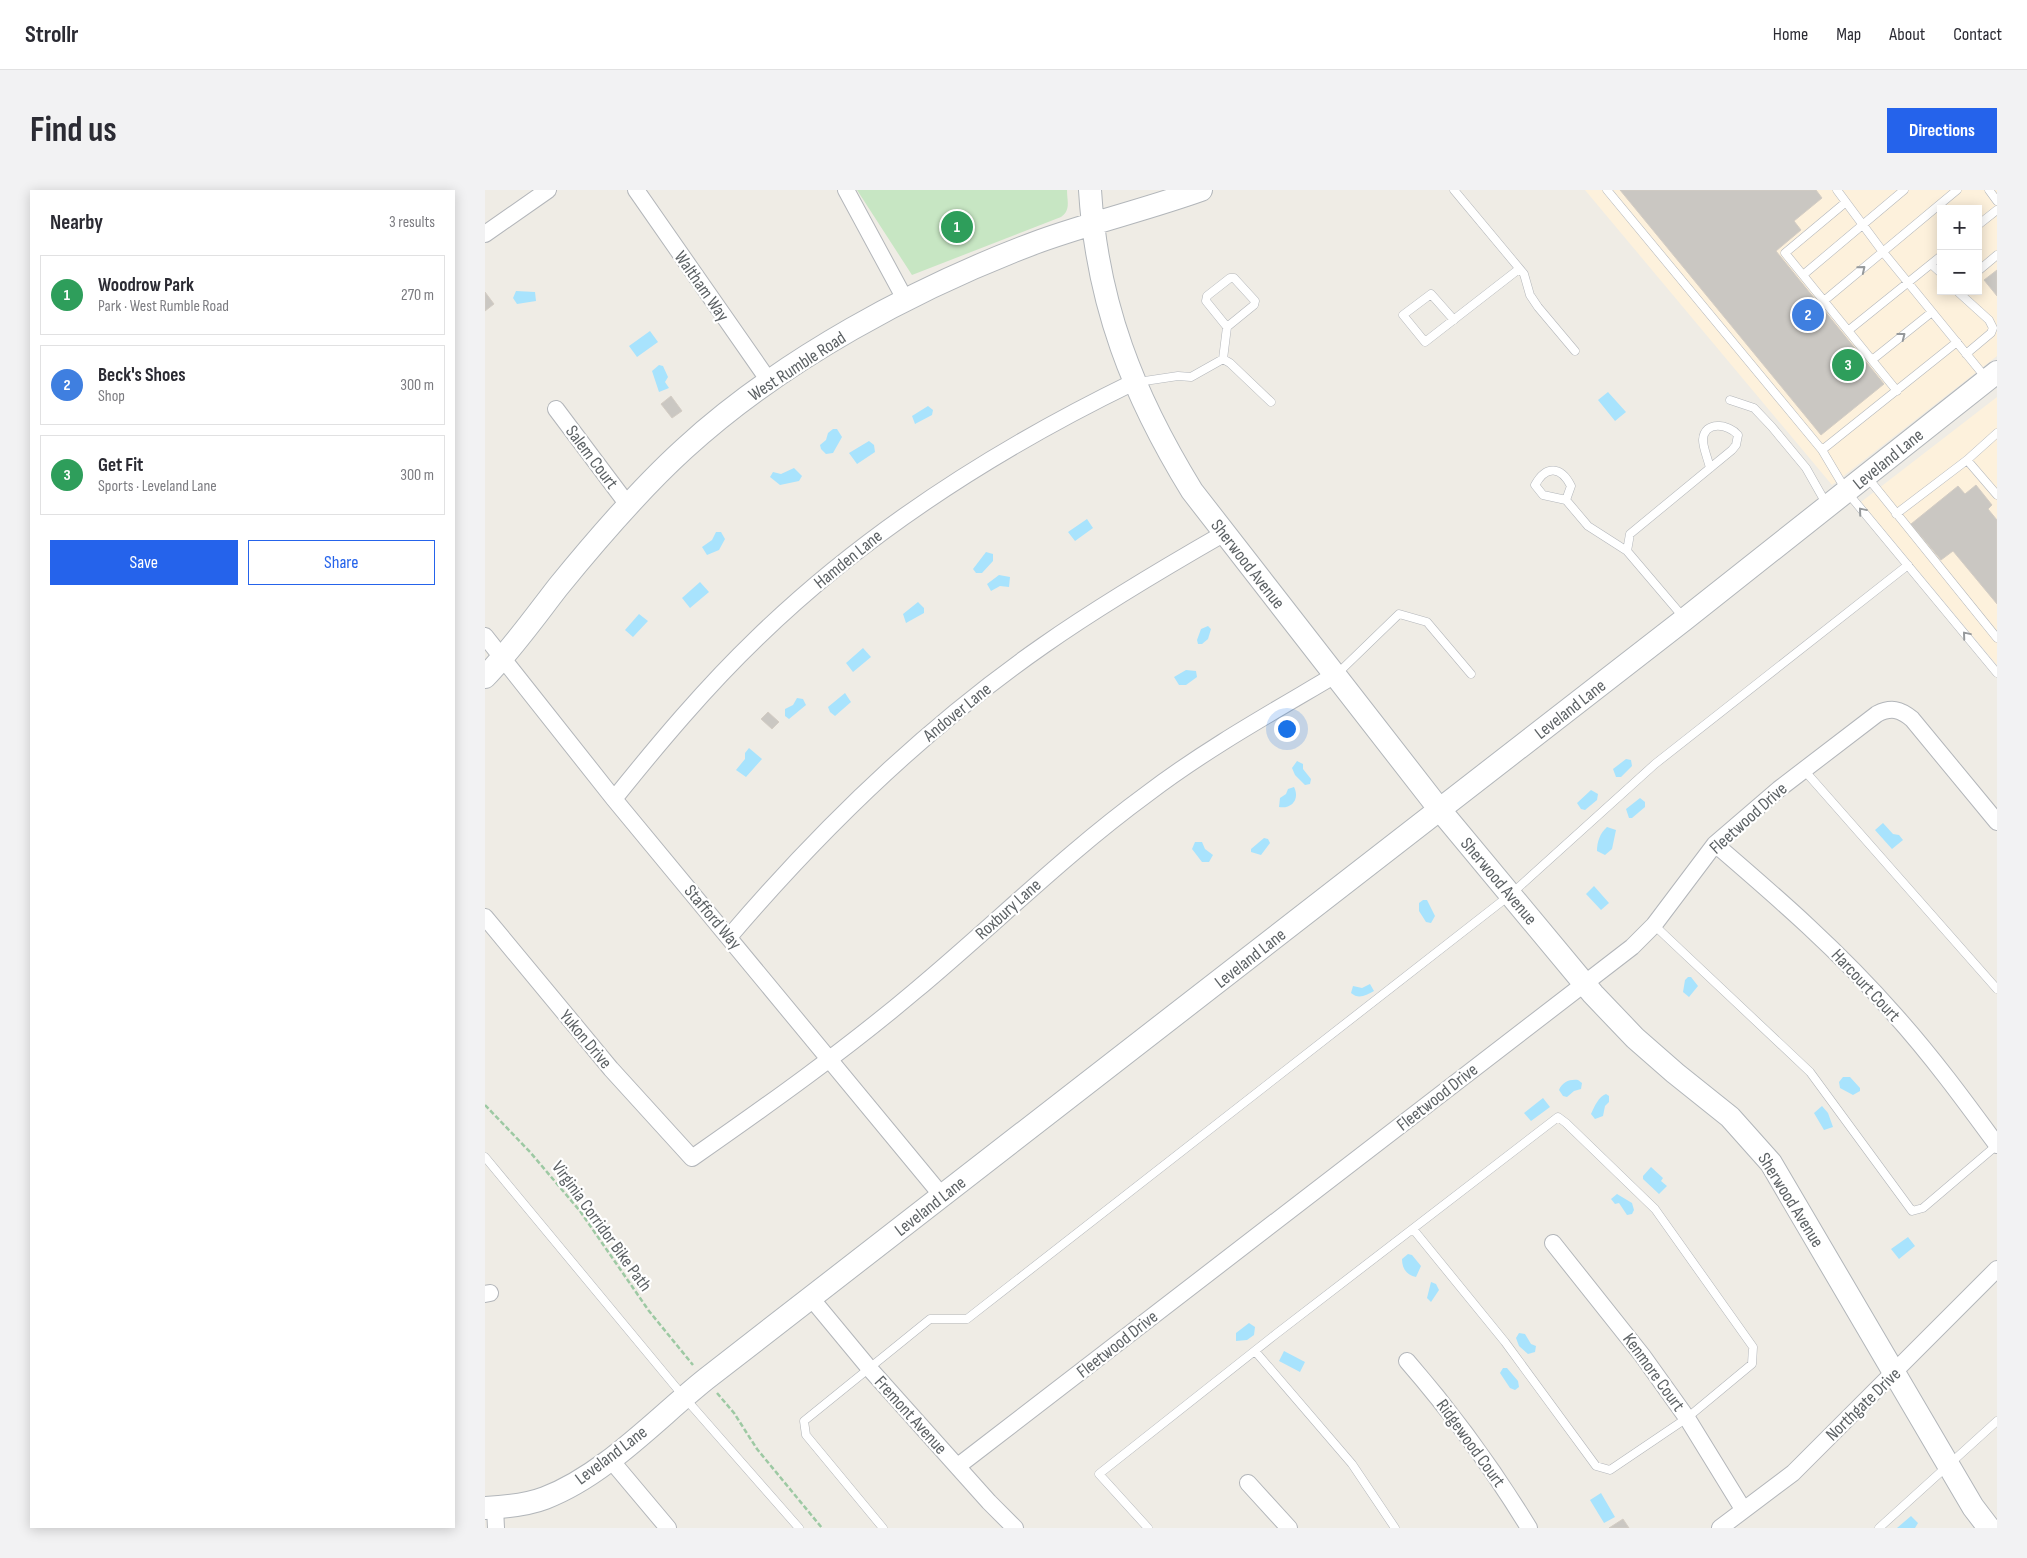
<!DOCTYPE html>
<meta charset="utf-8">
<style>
:root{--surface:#fff;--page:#f2f2f3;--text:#2b2b33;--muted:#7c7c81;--line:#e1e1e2;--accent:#2563eb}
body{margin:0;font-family:"Sofia Sans Condensed",sans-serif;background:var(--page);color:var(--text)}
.controls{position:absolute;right:15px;top:15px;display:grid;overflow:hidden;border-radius:0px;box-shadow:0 2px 12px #0003}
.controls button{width:45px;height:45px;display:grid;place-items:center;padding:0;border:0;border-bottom:1px solid var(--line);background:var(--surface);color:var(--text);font:25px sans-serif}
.you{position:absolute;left:801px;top:538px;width:18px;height:18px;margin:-12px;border:4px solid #fff;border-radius:50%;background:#1a73e8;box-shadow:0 0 0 8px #1a73e833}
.badge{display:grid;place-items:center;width:32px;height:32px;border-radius:50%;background:var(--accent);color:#fff;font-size:16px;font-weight:700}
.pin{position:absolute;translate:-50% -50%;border:2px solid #fff;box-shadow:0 1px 5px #0006}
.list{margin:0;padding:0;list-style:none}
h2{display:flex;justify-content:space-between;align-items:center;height:65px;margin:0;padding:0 20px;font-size:21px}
h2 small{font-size:16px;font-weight:400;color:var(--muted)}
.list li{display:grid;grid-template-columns:32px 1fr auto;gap:15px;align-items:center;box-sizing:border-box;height:80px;margin:0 10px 10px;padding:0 10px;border:1px solid var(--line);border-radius:0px}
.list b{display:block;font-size:19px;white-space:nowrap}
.list p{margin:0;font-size:16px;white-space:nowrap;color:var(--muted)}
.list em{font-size:16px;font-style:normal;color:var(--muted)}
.actions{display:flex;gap:10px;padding:15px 20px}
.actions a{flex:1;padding:11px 0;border:1px solid var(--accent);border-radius:0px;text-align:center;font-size:18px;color:var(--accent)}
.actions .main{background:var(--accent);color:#fff}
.map{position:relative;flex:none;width:1512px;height:1338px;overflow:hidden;border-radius:0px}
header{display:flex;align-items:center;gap:30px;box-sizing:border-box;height:70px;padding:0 25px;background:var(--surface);border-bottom:1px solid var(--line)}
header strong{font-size:24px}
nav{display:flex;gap:28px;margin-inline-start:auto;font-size:18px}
.intro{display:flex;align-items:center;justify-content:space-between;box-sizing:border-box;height:120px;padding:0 30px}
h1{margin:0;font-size:35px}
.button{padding:12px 22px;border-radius:0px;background:var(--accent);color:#fff;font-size:18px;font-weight:700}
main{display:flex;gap:30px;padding:0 30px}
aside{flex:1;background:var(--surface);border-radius:0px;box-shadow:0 2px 12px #0003}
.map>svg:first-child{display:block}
.commercial{fill:#fdf1dc;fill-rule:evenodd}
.green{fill:#c7e6c3}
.water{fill:#a8e3fd}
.building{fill:#cac7c2;stroke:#d4cdc4}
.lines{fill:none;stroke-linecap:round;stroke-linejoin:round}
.lane-casing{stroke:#b3b6ba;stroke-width:9}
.street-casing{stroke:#b3b6ba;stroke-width:18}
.secondary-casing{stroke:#b2b6ba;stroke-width:24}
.path{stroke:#9dc9a3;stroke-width:2.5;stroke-dasharray:5 2.5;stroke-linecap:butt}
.lane{stroke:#fff;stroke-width:8}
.street{stroke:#fff;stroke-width:16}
.secondary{stroke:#fff;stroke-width:22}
.oneway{stroke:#96999b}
.labels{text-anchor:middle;stroke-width:4.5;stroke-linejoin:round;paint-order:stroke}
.street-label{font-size:18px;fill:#5d6265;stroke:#fff}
</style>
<header>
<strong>Strollr</strong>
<nav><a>Home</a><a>Map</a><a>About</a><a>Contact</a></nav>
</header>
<div class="intro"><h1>Find us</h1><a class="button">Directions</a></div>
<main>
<aside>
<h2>Nearby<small>3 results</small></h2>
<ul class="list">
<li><span class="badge" style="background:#2e9e5b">1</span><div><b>Woodrow Park</b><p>Park · West Rumble Road</p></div><em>270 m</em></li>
<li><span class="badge" style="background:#3f7fe0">2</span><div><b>Beck's Shoes</b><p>Shop</p></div><em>300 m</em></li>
<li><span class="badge" style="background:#2e9e5b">3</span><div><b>Get Fit</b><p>Sports · Leveland Lane</p></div><em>300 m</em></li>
</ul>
<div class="actions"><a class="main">Save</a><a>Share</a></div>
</aside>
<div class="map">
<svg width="1512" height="1338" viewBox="0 0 1512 1338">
<rect width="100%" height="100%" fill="#efece5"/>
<path class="commercial" d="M1100 0H1512V166L1347 295ZM1456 19H1493V101H1456Z
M1512 207V475L1376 312Z"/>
<path class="green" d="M372 0H582C582 11 586 20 576 27L427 85Z"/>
<path class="water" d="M31 101 50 102 51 111 32 114 28 108Z
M165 141 173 152 152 167 144 156Z
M174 175 178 176 183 187 180 192 184 198 174 202 167 181Z
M1123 202 1141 222 1130 231 1113 210Z
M443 216 448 220 447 225 430 234 427 226Z
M348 239H352L357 247 348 263 341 264 336 259 335 255 341 250 343 243Z
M384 251 389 255 390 262 372 274 364 263Z
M309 278 317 286 314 291 295 295 285 287 288 282 296 284Z
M602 329 608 338 590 351 583 342Z
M231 342H236L240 349 234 360 222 365 217 357 227 350Z
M501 362 508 364V371L497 383H491L488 379Z
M514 385 525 387 524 397 515 396 506 401 502 394Z
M215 392 224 402 205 418 197 408Z
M433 412 439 418V423L421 433 418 424Z
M154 424 163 431 148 447 140 440Z
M723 436 726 439 723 449 717 454H713L712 450 716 439Z
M378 458 386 467 368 482 361 473Z
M701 480 711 481 712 487 701 495H694L689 487Z
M360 503 366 512 350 526 345 522 343 517Z
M312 508 318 509 321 515 304 529 300 526V519L308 515Z
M264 558 277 569 261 587 251 580 260 569V563Z
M1141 569 1146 570 1147 576 1136 587H1131L1128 579Z
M812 571 818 574V579L826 589 825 594 820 595 810 585 807 578Z
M809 597C815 609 807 619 794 617L795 608 801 604 803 599Z
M1106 600 1113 604 1112 610 1100 620 1096 619 1092 613Z
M1155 608 1160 612V617L1147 628H1144L1141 619Z
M1398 633 1408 644 1414 645 1418 650 1407 659 1390 640Z
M1122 637 1131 640 1127 659 1120 665 1112 661C1112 652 1115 643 1122 637Z
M779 648 783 649 785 653 776 665 766 662V659Z
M710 652H717L720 659 728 665 724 672H717L707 659Z
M1109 696 1124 713 1116 720 1101 704Z
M938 710H942L950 726 946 733 941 732 934 721V713Z
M1203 787H1206L1213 796 1204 807 1198 802 1200 790Z
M885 794 889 801C881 805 874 810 866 803L868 796 877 798Z
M1358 887H1365L1375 898V901L1368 905 1355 898 1354 892Z
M1093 890 1097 893 1096 899 1089 901 1082 907 1078 906 1074 900C1077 892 1085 889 1093 890Z
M1121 904 1124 906V912L1120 916 1118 926 1110 929 1106 924C1109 917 1114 906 1121 904Z
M1058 908 1065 917 1046 931 1039 923Z
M1337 916 1343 923 1348 937 1339 940 1329 923Z
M1166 977 1178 988 1176 991 1182 996 1174 1004 1158 989V986Z
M1132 1004 1147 1013 1149 1020 1147 1024 1142 1025 1134 1013 1130 1014 1126 1009Z
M1423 1047 1430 1056 1414 1069 1406 1059Z
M923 1064 927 1065 936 1076 931 1087C922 1085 917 1079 917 1069Z
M946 1092 951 1094 954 1100 946 1112 942 1108Z
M764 1133 770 1137 769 1145 762 1150 751 1151V1143Z
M1034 1143 1040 1144 1046 1154 1051 1156 1050 1162 1043 1164 1034 1156 1031 1148Z
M799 1161 820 1172 815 1182 794 1171Z
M1018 1178H1022L1033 1191 1034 1197 1030 1200 1025 1198 1015 1183Z
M1116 1303 1130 1327 1119 1333 1105 1310Z
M1426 1326 1433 1333 1430 1338H1412Z"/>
<path class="building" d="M1135 0H1331L1337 8 1309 31 1316 40 1291 61 1399 194 1336 245Z
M1512 80V106L1499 90Z
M0 102 9 114 0 121Z
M186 206 197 221 187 228 176 214Z
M1491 295 1507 315 1503 319 1512 330V414L1468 361 1456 370 1426 334 1473 296 1480 304Z
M283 522 294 532 287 539 276 529Z
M1138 1329 1144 1338H1124Z"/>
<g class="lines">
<g class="lane-casing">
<path id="lane" d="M969 0 1039 84 1045 105 1053 117 1090 161
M1122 0 1337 260 1362 302 1512 483
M1352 0 1398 62 1501 188
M1504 0 1512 11
M1361 12 1300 63 1412 201
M1493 35 1512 20
M1446 74 1456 66
M1493 81 1512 65
M1318 85 1419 0
M1472 101 1504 130 1508 138 1506 143 1481 164
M1340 110 1472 0
M969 130 946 104 918 125 940 152 1034 79
M1364 140 1446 74 1456 83
M738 169 742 137 721 111 722 106 745 88H749L770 111 769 115 742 137
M1387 170 1447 122
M653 192 693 186 706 187 738 169 745 173 786 212
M1245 210 1269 218 1287 237 1321 278 1342 315
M1337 260 1472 152
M1482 270 1512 305
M1383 288 1512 448
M1081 310 1058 305 1050 295C1061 275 1076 276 1086 296L1081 310 1103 336 1142 361
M1411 324 1482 270 1512 243
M1199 428 1142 361 1145 344 1247 260 1251 255 1253 245C1244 234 1219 230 1218 250 1218 258 1223 269 1225 278
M852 484 914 424 942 432 986 484
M1319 580 1512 799
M1169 735 1325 882 1427 1021 1438 1018 1512 955
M0 967 199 1207 314 1338
M770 1161 867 1274 910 1338
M398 1338 321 1245 319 1231 445 1129H482L1025 705 1170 574 1423 375
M663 1338 614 1284 791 1144 1073 927 1081 933 1170 1019 1268 1157 1267 1174 1202 1228 1125 1280 1111 1276 1020 1152 928 1039
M1394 1338 1512 1231"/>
</g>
<g class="street-casing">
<path id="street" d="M151 0 284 191
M361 0 421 111
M0 44 63 0
M71 219 143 315
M0 446 129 609 458 1007
M129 609C174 553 220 498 272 448 382 341 511 259 649 192
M1230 654C1293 708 1355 762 1409 824 1446 865 1479 910 1512 955
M0 727 126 879 207 968C283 915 359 861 430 801 508 736 580 664 662 604 721 559 786 523 850 485
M244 747C337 638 441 537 559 455 616 415 677 379 738 344
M1068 1053 1157 1165 1202 1228 1258 1319
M0 1104 5 1103
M326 1108 384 1178 504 1312 530 1338
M922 1171C968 1224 1008 1279 1044 1338
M125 1269 183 1338
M473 1276 1147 757 1169 735 1230 654 1294 599 1392 524C1406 517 1415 519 1427 529L1512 632
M763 1293 804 1338
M10 1318 11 1338
M1235 1338 1308 1283 1512 1079"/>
</g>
<g class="secondary-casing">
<path id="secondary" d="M605 0C612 114 648 205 707 301L955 620 1108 804 1150 848 1190 883 1245 927 1286 973 1488 1317 1504 1338
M0 487C27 459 49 428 73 397 112 349 153 301 199 259 296 170 431 97 555 51 608 32 663 19 716 0
M0 1318C20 1317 42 1315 60 1308 120 1285 171 1229 221 1189L1200 429 1512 182"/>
</g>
<path class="path" d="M0 915 45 962 95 1021 164 1121 208 1175
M232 1203 249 1223 272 1259 337 1338"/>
<use href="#lane" class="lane"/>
<use href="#street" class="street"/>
<use href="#secondary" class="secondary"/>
</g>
<defs><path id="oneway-chevron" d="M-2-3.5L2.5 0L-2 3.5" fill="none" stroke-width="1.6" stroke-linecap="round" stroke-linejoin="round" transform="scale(1.25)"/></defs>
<g class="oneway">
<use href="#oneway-chevron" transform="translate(1377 79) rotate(-39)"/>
<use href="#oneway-chevron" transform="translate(1417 146) rotate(-38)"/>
<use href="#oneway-chevron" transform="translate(1377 321) rotate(-130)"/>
<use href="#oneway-chevron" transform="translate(1481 445) rotate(-130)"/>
</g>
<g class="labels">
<g class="street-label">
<text transform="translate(217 96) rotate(55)" y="6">Waltham Way</text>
<text transform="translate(312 176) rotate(-33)" y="6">West Rumble Road</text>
<text transform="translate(107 267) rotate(53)" y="6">Salem Court</text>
<text transform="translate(1403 269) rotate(-39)" y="6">Leveland Lane</text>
<text transform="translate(363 369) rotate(-39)" y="6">Hamden Lane</text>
<text transform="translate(763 374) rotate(52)" y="6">Sherwood Avenue</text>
<text transform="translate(1085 519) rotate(-38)" y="6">Leveland Lane</text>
<text transform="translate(472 522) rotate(-39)" y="6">Andover Lane</text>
<text transform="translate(1263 628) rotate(-42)" y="6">Fleetwood Drive</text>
<text transform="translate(1014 691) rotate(50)" y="6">Sherwood Avenue</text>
<text transform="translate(523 719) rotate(-42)" y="6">Roxbury Lane</text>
<text transform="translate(228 727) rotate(50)" y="6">Stafford Way</text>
<text transform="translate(765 768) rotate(-38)" y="6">Leveland Lane</text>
<text transform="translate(1381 795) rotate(47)" y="6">Harcourt Court</text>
<text transform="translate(101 849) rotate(50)" y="6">Yukon Drive</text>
<text transform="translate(952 907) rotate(-38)" y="6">Fleetwood Drive</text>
<text transform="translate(1306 1010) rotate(58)" y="6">Sherwood Avenue</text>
<text transform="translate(445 1016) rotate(-38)" y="6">Leveland Lane</text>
<text transform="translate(117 1036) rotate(54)" y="6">Virginia Corridor Bike Path</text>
<text transform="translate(632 1154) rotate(-38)" y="6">Fleetwood Drive</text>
<text transform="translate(1169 1182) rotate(54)" y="6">Kenmore Court</text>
<text transform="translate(1378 1214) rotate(-44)" y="6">Northgate Drive</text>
<text transform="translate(426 1225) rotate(48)" y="6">Fremont Avenue</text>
<text transform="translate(986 1253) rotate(54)" y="6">Ridgewood Court</text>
<text transform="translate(126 1265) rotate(-37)" y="6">Leveland Lane</text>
</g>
</g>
</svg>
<div class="controls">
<button>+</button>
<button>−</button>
</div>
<div class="you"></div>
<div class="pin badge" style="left:472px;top:37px;background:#2e9e5b">1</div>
<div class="pin badge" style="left:1323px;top:125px;background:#3f7fe0">2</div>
<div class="pin badge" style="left:1363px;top:175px;background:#2e9e5b">3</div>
</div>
</main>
